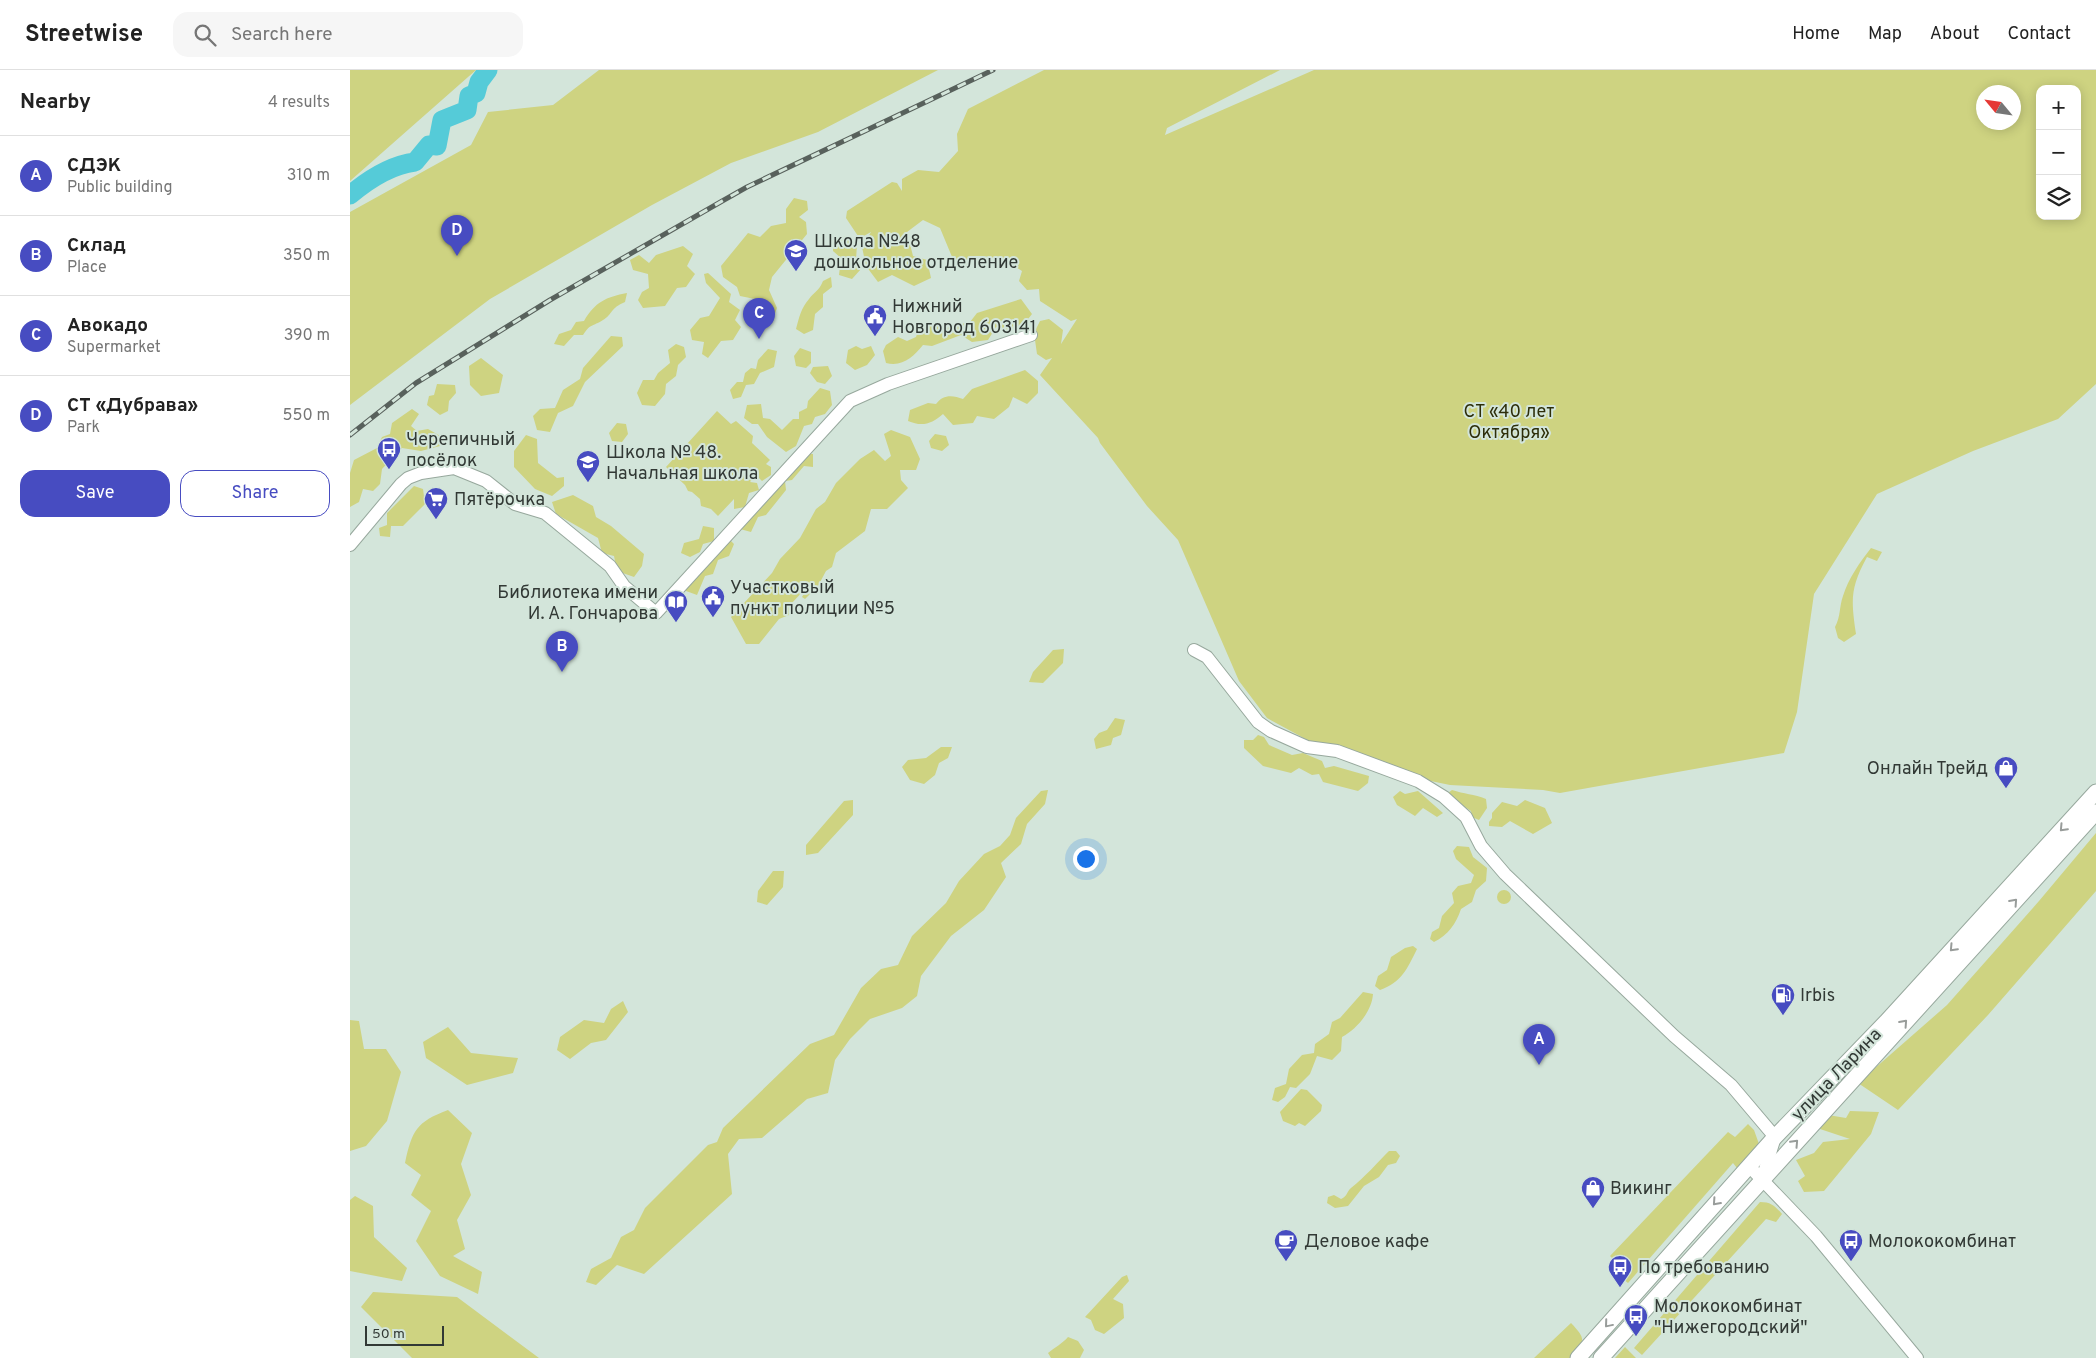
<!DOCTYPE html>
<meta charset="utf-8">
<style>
:root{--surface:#fff;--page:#f6f6f6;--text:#222;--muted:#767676;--line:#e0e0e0;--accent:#474cc1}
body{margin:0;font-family:Overpass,sans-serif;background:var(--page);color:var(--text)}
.controls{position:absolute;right:15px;top:15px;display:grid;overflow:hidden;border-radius:10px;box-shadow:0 2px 12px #0003}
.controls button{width:45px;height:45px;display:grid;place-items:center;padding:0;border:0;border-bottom:1px solid var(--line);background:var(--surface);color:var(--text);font:25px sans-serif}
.compass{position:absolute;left:1626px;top:15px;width:45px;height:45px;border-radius:50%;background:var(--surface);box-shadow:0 2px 12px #0003;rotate:299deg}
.scale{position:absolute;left:15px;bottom:12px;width:79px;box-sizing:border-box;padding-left:5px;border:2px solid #323935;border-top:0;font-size:14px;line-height:18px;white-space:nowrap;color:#323935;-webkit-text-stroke:4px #d3e5da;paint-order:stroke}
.you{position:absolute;left:735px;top:788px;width:18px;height:18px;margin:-12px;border:4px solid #fff;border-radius:50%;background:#1a73e8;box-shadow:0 0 0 8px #1a73e833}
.badge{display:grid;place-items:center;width:32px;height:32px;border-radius:50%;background:var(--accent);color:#fff;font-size:16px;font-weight:700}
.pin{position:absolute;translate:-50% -41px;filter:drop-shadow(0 1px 2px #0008)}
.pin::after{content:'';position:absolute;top:26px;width:18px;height:15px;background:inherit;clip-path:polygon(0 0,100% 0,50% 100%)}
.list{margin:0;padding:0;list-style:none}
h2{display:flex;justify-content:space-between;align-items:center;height:65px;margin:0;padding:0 20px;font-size:21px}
h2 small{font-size:16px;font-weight:400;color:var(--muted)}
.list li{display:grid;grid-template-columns:32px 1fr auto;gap:15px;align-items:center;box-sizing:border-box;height:80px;padding:0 20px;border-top:1px solid var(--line)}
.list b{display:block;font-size:19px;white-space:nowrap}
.list p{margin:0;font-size:16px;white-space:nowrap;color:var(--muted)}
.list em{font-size:16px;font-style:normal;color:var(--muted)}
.actions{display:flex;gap:10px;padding:15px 20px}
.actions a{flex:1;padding:11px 0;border:1px solid var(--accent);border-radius:15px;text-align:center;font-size:18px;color:var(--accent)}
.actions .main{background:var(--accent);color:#fff}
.icon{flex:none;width:28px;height:28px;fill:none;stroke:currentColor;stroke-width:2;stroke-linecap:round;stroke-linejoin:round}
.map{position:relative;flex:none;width:1746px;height:1288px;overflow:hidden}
header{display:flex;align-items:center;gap:30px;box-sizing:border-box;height:70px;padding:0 25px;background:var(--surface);border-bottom:1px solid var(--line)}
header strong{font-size:24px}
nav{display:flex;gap:28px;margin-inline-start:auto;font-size:18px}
.search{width:350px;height:45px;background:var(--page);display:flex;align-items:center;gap:12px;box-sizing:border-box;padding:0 18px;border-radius:15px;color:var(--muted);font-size:19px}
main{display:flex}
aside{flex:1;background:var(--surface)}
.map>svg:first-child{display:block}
.green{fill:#ced381;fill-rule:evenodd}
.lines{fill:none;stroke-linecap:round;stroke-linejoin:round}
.river{stroke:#55cbd8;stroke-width:19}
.minor-casing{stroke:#97a89d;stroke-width:14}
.major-casing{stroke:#97a89d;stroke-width:17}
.minor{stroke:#fff;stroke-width:12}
.major{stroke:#fff;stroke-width:15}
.rail-casing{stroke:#58615c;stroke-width:5}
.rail{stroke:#d3e5da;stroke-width:3;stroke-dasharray:9;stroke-linecap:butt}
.oneway{stroke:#989c9a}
.labels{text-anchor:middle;stroke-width:4;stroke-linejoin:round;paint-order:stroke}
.poi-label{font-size:18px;fill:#323935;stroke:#d3e5da;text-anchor:start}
.park-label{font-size:18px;fill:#2d2e09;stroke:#d3e5da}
.street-label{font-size:18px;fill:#323935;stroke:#d3e5da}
</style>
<header>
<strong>Streetwise</strong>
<div class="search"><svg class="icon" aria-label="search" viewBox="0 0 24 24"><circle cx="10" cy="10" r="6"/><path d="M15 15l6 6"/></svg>Search here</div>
<nav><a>Home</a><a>Map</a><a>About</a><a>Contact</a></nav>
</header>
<main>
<aside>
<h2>Nearby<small>4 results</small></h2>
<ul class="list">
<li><span class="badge">A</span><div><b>СДЭК</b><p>Public building</p></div><em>310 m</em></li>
<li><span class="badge">B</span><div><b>Склад</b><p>Place</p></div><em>350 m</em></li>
<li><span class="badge">C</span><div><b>Авокадо</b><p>Supermarket</p></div><em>390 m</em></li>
<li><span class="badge">D</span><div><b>СТ «Дубрава»</b><p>Park</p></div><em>550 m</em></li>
</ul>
<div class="actions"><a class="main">Save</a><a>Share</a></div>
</aside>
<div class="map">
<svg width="1746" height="1288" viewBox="0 0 1746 1288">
<rect width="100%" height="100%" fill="#d3e5da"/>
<path class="green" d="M0 0H126L0 111Z
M249 0H588L468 62 381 93 302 135 140 229 0 335V142L121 75 138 42 203 35Z
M694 0H930L817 58 815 65 964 0H1746V314L1708 349 1623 381 1527 424 1464 524 1447 642 1434 683 1210 723 1193 720 1100 715 1071 709 963 673 917 648 889 611 828 470 797 436 750 373 748 368 690 305 702 288 696 290 687 284 684 263 690 251 699 249 713 260 711 274 727 249 721 251 690 231 689 219 677 220 669 211 672 201C653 189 645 186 623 186L620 196 605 194 590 158 573 150 557 162 563 186 577 190 581 208 564 216 542 205 528 212 516 196 512 177 521 162 512 167 508 166 496 148 497 141 542 112 547 113 552 121V109L568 100 589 102 608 81 607 64 618 39ZM1690 19H1727V146H1690ZM1634 22H1664V52H1634Z
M444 128 457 131 458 140 449 147 456 152 457 164 422 207 419 220 427 238 424 246 411 242 405 229 390 226 387 217 373 207 371 196 398 163 410 167 421 156 436 153V139Z
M496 166 507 174 506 190 511 199 502 209 489 205 491 188 483 181V170Z
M333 176 343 184 337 196 345 204 336 217 327 218 315 236 293 238 288 230 292 222 299 218 298 204 283 200 280 190 289 185 299 193 306 185Z
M358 203 381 224 379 232 390 240 385 250 391 257 383 270 371 271 358 288 352 284 354 272 342 270 340 260 350 248 359 246 370 228 356 213 354 204Z
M481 207 482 217 473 224V237L465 244 463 260 454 264 446 259C449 248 451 238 459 229 465 221 469 221 473 211Z
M277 223 275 232C260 238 263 244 253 250 242 257 241 253 233 265H224L214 276 204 274 209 264 221 260 226 252 234 251C245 232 256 227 277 223Z
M671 229 682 244C671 259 664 263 646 257L638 270 622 272 611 265 582 276 573 275C563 287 553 297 536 293L533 281 536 275 548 267 557 271 566 267 569 258 586 253 592 259 620 252 627 243Z
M261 266 272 267 273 276 235 312 223 336 208 343 200 362 187 360 183 346 190 339 205 338 213 320 230 309 233 298Z
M326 274 334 277 336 287 328 295 326 306 316 314 315 324 305 336 292 335 287 323 293 310H304L308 303 320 293 318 280Z
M506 276 512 279 521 276 525 285 517 295 505 300 496 293 498 280Z
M450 278 461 282V293L456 298 446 296 444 286Z
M418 279 427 281 424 297 410 303 404 314 396 315 391 327 383 329 380 320 387 312H393L395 303 401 298 406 299 408 290Z
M131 288 153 305 149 323 131 326 120 315 119 296Z
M478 296 482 306 475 314 467 312 460 303 463 297Z
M675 300 688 311V323L677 334 663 327 659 337 644 349 627 346 623 353 603 355 593 344C582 354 572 357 558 351L560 340 578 333 586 334C593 324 603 325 613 329L622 319Z
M87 314 105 315 106 323 99 331 98 341 90 345 77 335 79 326 84 325Z
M470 318 480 321 482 335 475 344 465 347 462 354 454 356 446 376 436 382 417 367 408 354H402L394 348 397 335 411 334 413 348 420 349 432 360 443 349H449V342L457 338 458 331Z
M62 339 69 344 61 356 67 361 78 359 92 367 90 376 71 381 52 378 32 399 30 414 23 421 13 419 9 432 0 437V403L4 390 27 378 32 367 40 364 42 353Z
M367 341 381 354 386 351 403 366 402 373 420 390 416 394 421 397V405L412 411 406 405 400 412 407 413 409 420 399 423 395 437 384 439V429L368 446 361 439 351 436 350 429 342 422 338 421 335 415 316 397Z
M267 353 276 354 278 364 272 372 262 371 259 363Z
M541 360 560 367 570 389 566 400H550L551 410 558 418 537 439H521L515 461 486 483 482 497 476 501 468 516 455 529 452 527 456 520V518L441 534 444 535 439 545 429 549 409 574H396L381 547 422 503 430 489 450 468 466 439 475 432 486 413 510 389 524 380 535 391 541 386 534 364Z
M585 364 596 366 599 375 592 381 581 378 579 371Z
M176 365 187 369 188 393 207 408 214 407V416L202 426 185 419 164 397V381Z
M450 383 463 384V397L454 396 442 410 435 411 436 420 416 445 408 447 401 462 390 459 394 450 405 444V437Z
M64 416 73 419 75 434 53 456H41L40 467 30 466 29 458 37 455V443Z
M223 425 243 436 246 447 261 456 294 484 292 496 284 507 267 501 264 486 252 483 248 468 206 444 202 432Z
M353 456 364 458V471L353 474 350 482 340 487 331 483 334 473 349 469Z
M380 470 384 474 379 486 368 490 363 504 355 506 347 525 336 521V506Z
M1521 478 1532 482 1527 491 1517 487C1500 518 1501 530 1506 564L1494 572 1488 568 1485 557C1491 546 1489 537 1493 526 1498 509 1510 492 1521 478Z
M714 579 713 593 693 613 679 612 683 602 703 580Z
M765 648 775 650 771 665 763 668 761 675 746 679 744 669 749 663 757 660Z
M908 665 914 667 919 675 942 685 953 683 972 691 975 698 984 696 1019 706 1018 713 1008 721 973 712 969 704 962 705 949 698 941 703 913 696 894 678V670H903Z
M591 677H602L598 688 589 693 585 705 574 714 560 710 552 697 558 690 576 688Z
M698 720 695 734 677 754 671 774 651 793 656 807 634 840 601 866 571 906 567 926 552 938 520 949 500 969 485 990 478 1023 457 1029 412 1068 389 1069 378 1084 382 1124 294 1204 267 1195 246 1215 236 1212 241 1199 261 1188 271 1167 284 1160 295 1138 358 1075 367 1072 373 1058 460 974 484 965 511 918 531 899 548 895 562 866 596 833 609 811 634 784 650 776 660 765 666 748 691 721Z
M1102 720C1114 724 1124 724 1136 729L1137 738 1129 750 1122 747 1121 741 1101 728 1098 723Z
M1050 721 1055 724 1068 721 1093 743 1087 747 1073 738 1065 746 1047 735 1043 727Z
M503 730V745L468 783 456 785V775L494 731Z
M1175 730 1195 738 1202 753 1183 764 1160 751 1152 757 1139 756V752L1142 748V743L1152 732 1167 736Z
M1746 763V821L1638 945 1548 1040 1508 1013 1597 935 1689 831Z
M1107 776 1119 777 1123 787 1137 798 1136 811 1126 820 1122 832 1111 839C1106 854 1098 865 1084 872L1080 869 1082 862 1089 858 1092 846 1104 833 1102 823 1108 816 1121 813 1124 805 1106 789 1103 781Z
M423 801H434L433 817 417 835 407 832 408 821Z
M1147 827a7 7 0 1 1 14 0a7 7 0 1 1-14 0Z
M1063 876 1067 879C1057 899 1052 912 1030 920L1025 916 1028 906 1037 900 1041 887 1055 878Z
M1013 922 1023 924C1022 941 1007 959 992 967L991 981 982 990 967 986 960 1004 946 1018 940 1017 935 1027 928 1032 922 1030 925 1018 936 1014 939 999 952 985 964 983 965 974 979 964 982 952 990 948Z
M273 931 278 942 256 970 241 973 220 989 207 980 210 967 234 950 254 953 261 939Z
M0 950 9 951 14 979H36L51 1002 37 1051 16 1076 0 1081Z
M98 957 121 983 168 988 163 1003 117 1015 76 988 73 972Z
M951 1019 957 1020 972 1035 971 1041 955 1056 949 1053 945 1056 933 1051 930 1042Z
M98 1040 122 1063 111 1094 121 1125 107 1150 115 1179 103 1186 132 1202 128 1224 90 1206 66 1171 81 1141 61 1125 71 1105 55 1093C62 1061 66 1052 98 1040Z
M1500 1041 1529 1042 1521 1064 1474 1121 1454 1122 1448 1111 1455 1106 1446 1090 1464 1083 1473 1072 1500 1069 1467 1058 1478 1045 1496 1048Z
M1398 1054 1404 1060 1409 1074 1387 1098 1383 1093 1278 1213 1273 1209 1277 1203 1260 1186 1378 1062 1385 1067Z
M1039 1081H1046L1050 1086 1046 1093 1038 1095 1029 1107 1014 1116 998 1136 985 1138 977 1133 978 1127 984 1125 991 1129C997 1127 997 1121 1001 1118 1015 1107 1027 1093 1039 1081Z
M5 1126 23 1136 24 1167 57 1198 52 1211 0 1201V1130Z
M1410 1132C1421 1132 1425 1136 1432 1144L1426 1152 1416 1149 1292 1285 1284 1278Z
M777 1205 779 1211 763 1229 773 1234 774 1248 754 1264 745 1260 741 1250 735 1247 772 1207Z
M23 1222 107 1227 189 1288H62L11 1237Z
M1221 1253C1237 1270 1235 1271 1220 1288H1184Z
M718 1267 728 1271 734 1280 730 1288H701L698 1283C705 1277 712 1274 718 1267Z
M1275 1277 1286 1288H1265Z"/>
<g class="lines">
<path class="river" d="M0 125C19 109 41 95 65 92L79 75 87 76 92 50 117 40 119 26 126 23 129 12 138 0"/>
<g class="minor-casing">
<path id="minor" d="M0 475 51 414 58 408 71 403 104 398 136 411 165 434 195 443 260 496 274 516 306 543 500 331 538 314 681 265
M844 580 857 587 908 652 921 661 957 677 987 681 1068 711 1094 727 1116 747 1131 776 1155 804 1324 966 1381 1015 1425 1067 1412 1109
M1399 1096 1466 1166 1567 1288"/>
</g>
<g class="major-casing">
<path id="major" d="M1228 1288 1425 1067 1536 952 1746 722
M1251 1288 1746 742"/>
</g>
<use href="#minor" class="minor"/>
<use href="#major" class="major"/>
<g class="rail-casing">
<path id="rail" d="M0 365 66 313 200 230 374 130 397 117 643 0"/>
</g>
<use href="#rail" class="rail"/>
</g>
<defs><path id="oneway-chevron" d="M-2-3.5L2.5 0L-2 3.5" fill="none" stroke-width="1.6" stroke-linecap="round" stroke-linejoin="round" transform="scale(1.25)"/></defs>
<g class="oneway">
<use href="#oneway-chevron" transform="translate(1713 758) rotate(133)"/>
<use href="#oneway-chevron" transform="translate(1664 832) rotate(-48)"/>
<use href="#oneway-chevron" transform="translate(1603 878) rotate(133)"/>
<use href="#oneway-chevron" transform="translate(1554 953) rotate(-48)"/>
<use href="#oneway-chevron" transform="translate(1445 1073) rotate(-47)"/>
<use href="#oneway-chevron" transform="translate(1366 1132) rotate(132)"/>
<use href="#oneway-chevron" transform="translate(1258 1254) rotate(130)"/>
</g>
<defs>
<g id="school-pin" transform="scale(1.25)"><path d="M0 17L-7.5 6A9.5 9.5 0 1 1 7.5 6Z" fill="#474cc1" stroke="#d3e5da"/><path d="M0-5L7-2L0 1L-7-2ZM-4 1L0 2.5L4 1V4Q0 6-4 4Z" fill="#fff"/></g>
<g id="civic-pin" transform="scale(1.25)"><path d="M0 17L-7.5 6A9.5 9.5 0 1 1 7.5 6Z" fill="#474cc1" stroke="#d3e5da"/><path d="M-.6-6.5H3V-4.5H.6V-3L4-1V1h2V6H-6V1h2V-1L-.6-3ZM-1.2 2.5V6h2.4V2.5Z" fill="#fff"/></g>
<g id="bus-pin" transform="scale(1.25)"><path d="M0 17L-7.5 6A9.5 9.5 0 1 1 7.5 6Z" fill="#474cc1" stroke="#d3e5da"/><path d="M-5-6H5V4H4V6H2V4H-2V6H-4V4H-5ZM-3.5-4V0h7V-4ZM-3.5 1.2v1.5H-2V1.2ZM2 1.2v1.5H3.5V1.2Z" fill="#fff"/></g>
<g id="supermarket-pin" transform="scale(1.25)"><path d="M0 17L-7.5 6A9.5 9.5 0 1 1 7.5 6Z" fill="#474cc1" stroke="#d3e5da"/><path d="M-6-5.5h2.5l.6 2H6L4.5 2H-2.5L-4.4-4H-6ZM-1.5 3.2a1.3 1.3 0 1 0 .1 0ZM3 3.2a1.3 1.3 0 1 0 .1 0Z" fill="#fff"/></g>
<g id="library-pin" transform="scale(1.25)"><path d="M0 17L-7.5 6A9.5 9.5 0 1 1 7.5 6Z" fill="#474cc1" stroke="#d3e5da"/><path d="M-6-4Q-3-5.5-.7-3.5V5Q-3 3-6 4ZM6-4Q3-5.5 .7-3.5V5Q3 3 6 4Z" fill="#fff"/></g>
<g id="shop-pin" transform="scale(1.25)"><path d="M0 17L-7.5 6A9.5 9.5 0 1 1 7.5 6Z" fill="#474cc1" stroke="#d3e5da"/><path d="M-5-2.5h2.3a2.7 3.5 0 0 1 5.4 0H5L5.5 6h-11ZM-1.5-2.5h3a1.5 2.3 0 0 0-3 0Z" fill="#fff"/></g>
<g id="fuel-pin" transform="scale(1.25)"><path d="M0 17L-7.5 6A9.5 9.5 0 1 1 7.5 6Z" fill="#474cc1" stroke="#d3e5da"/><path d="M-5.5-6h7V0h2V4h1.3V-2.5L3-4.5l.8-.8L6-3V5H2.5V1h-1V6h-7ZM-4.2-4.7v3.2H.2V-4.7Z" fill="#fff"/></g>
<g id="cafe-pin" transform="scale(1.25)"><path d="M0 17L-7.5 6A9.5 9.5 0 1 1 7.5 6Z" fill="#474cc1" stroke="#d3e5da"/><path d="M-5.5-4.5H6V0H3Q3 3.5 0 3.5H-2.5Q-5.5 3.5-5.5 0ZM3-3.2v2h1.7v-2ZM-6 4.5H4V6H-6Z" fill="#fff"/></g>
</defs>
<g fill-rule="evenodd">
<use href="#school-pin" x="446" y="181"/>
<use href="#civic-pin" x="525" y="246"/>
<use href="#bus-pin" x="39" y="379"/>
<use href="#school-pin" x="238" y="392"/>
<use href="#supermarket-pin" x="86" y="429"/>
<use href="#civic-pin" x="363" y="527"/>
<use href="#library-pin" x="326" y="532"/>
<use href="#shop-pin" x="1656" y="698"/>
<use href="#fuel-pin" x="1433" y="925"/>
<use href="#shop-pin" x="1243" y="1118"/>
<use href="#cafe-pin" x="936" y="1171"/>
<use href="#bus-pin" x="1501" y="1171"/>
<use href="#bus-pin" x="1270" y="1197"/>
<use href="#bus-pin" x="1286" y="1246"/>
</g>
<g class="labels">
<g class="poi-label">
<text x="464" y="177">Школа №48<tspan x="464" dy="21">дошкольное отделение</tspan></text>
<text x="542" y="242">Нижний<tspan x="542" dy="21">Новгород 603141</tspan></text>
<text x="56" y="375">Черепичный<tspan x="56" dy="21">посёлок</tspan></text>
<text x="256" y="388">Школа № 48.<tspan x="256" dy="21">Начальная школа</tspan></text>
<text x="104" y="435">Пятёрочка</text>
<text x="380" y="523">Участковый<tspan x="380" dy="21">пункт полиции №5</tspan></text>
<text x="308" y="528" text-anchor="end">Библиотека имени<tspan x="308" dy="21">И. А. Гончарова</tspan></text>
<text x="1638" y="704" text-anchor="end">Онлайн Трейд</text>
<text x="1450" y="931">Irbis</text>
<text x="1260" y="1124">Викинг</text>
<text x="954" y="1177">Деловое кафе</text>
<text x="1518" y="1177">Молококомбинат</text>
<text x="1288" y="1203">По требованию</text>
<text x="1304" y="1242">Молококомбинат<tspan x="1304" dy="21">"Нижегородский"</tspan></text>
</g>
<g class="park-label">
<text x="1159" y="347">СТ «40 лет<tspan x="1159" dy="21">Октября»</tspan></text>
</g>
<g class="street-label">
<text transform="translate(1486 1004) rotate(-46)" y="6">улица Ларина</text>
</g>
</g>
</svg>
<div class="controls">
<button>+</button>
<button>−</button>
<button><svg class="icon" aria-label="layers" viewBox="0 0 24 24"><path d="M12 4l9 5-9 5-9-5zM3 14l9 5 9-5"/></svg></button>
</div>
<svg class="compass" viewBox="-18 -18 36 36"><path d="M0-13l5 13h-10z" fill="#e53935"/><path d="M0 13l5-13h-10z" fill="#767676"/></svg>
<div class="scale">50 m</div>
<div class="you"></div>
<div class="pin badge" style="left:1189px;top:995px">A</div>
<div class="pin badge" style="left:212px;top:602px">B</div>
<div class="pin badge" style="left:409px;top:269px">C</div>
<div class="pin badge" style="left:107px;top:186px">D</div>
</div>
</main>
